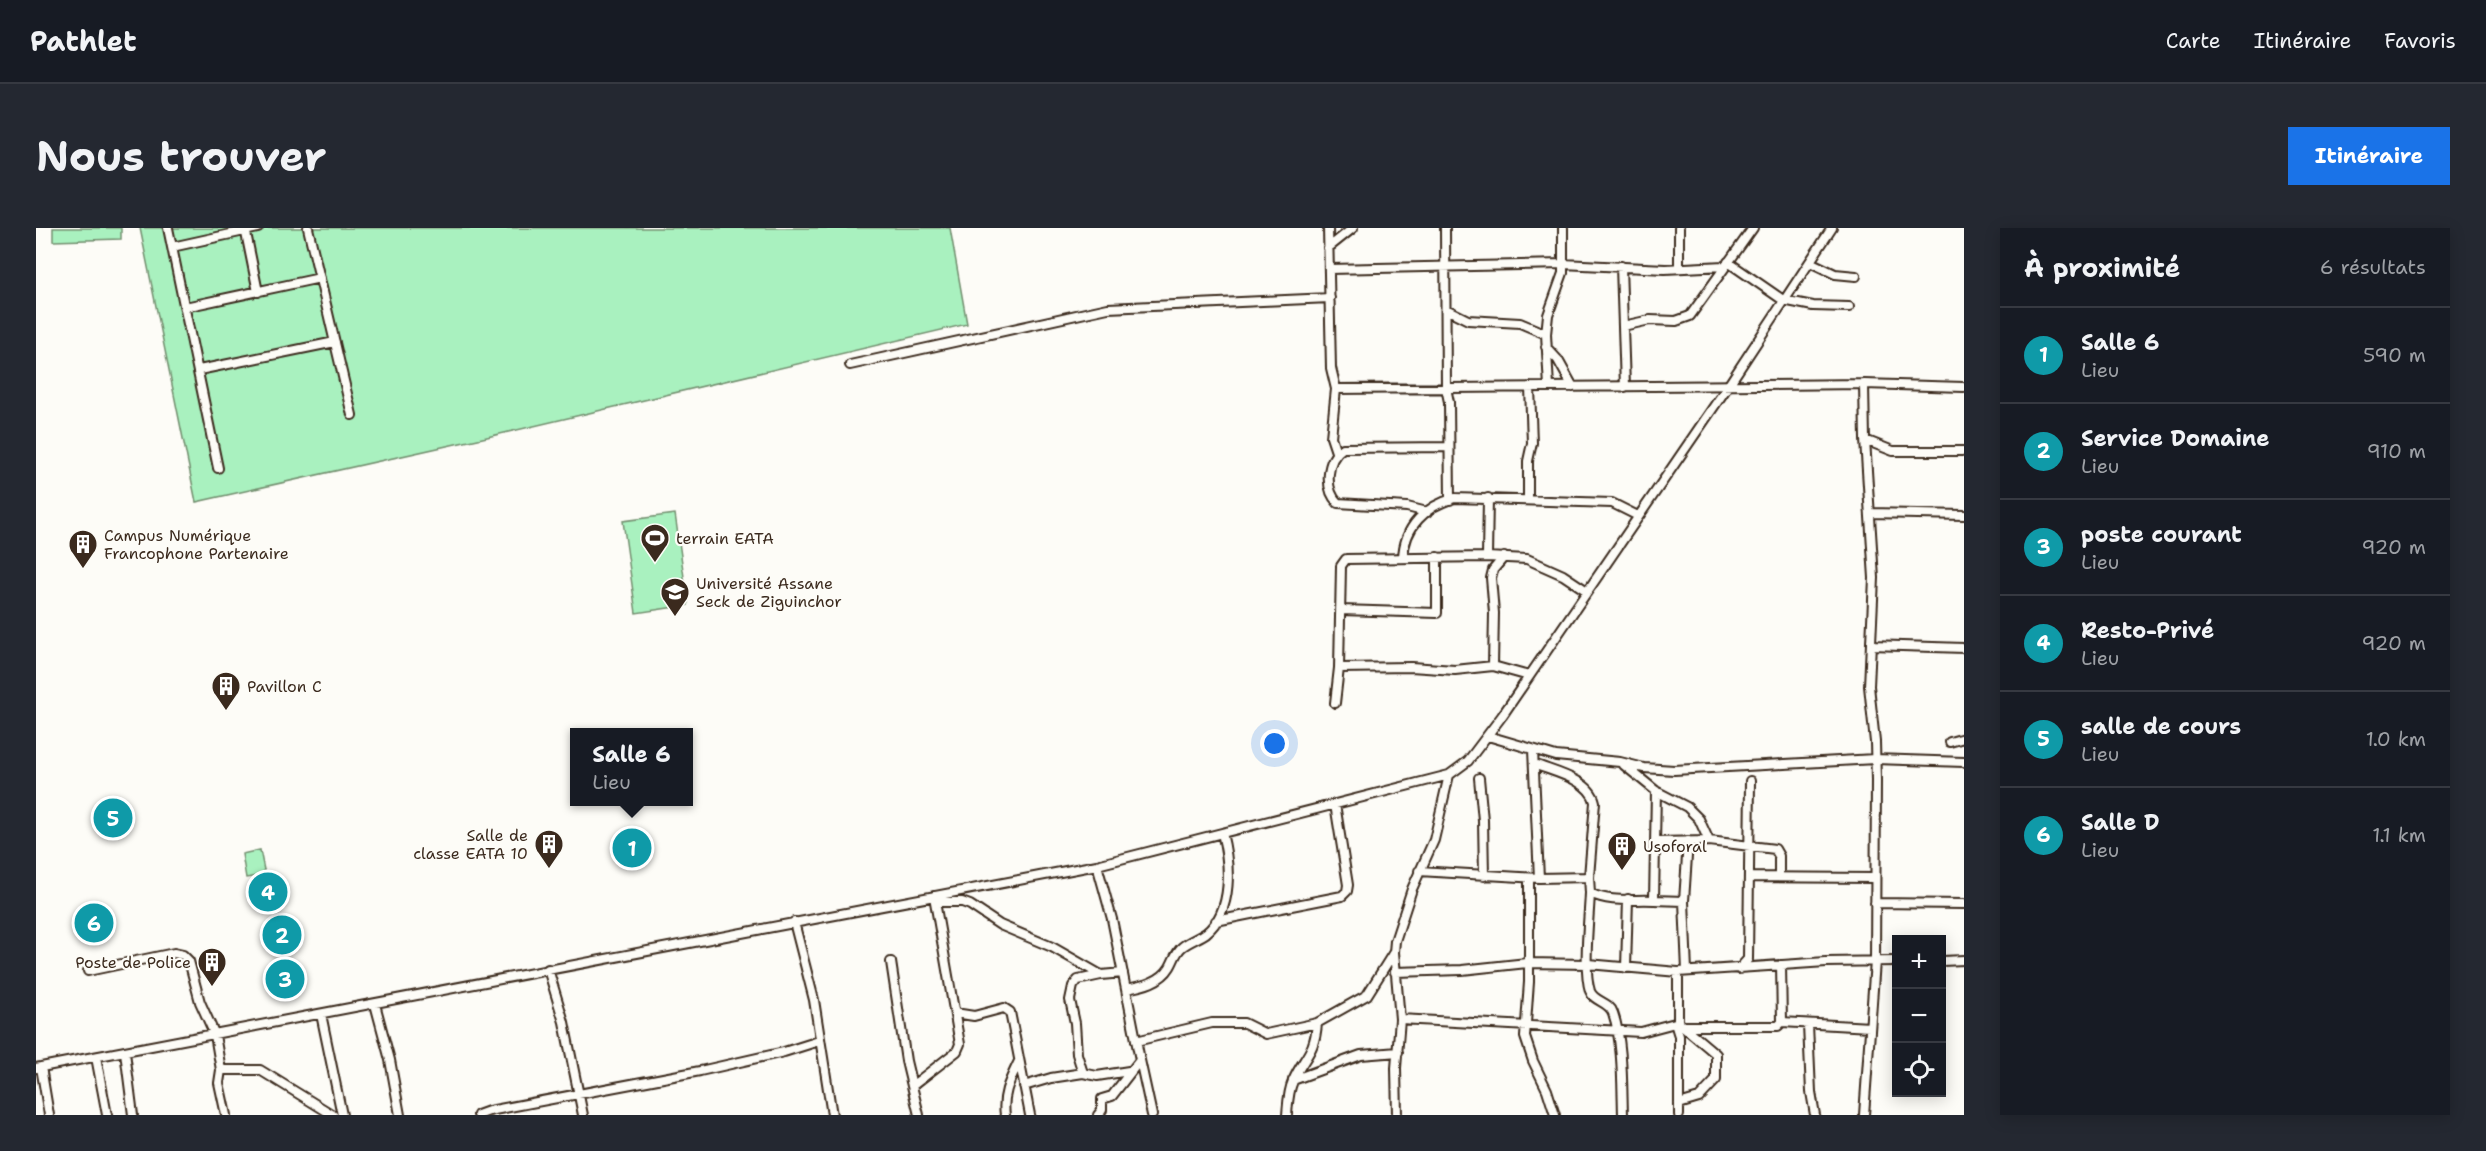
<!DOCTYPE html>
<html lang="fr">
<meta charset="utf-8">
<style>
:root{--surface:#171b24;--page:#242831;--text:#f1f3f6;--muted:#9ea1a6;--line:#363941;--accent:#1a73e8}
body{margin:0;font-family:"Shantell Sans",sans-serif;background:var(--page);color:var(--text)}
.controls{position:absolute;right:18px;bottom:18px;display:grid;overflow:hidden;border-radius:0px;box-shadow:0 3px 15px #0003}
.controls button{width:54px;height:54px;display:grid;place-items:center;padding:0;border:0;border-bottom:2px solid var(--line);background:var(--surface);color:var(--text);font:30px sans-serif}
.you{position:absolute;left:1239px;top:516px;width:21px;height:21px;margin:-15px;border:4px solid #fff;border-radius:50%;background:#1a73e8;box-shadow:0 0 0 9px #1a73e833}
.badge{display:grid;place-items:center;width:39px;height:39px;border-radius:50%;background:var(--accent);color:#fff;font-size:20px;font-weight:700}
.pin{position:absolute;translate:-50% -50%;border:3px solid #fff;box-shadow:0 2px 6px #0006}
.popup{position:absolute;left:534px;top:500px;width:123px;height:78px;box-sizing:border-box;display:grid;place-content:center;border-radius:0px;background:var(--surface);filter:drop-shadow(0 2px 4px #0005);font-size:20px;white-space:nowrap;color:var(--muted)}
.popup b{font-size:22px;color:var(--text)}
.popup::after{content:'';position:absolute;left:50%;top:100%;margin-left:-12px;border:12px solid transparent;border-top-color:var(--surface)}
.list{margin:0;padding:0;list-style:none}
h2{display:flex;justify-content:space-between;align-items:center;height:78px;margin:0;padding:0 24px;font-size:26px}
h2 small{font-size:20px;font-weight:400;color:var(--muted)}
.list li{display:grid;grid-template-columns:39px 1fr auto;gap:18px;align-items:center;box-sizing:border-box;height:96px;padding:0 24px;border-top:2px solid var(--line)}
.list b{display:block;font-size:22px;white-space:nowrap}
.list p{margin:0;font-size:20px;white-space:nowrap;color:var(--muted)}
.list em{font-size:20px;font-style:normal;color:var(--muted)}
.icon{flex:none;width:33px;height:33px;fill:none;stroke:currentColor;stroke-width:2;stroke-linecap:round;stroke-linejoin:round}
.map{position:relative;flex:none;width:1928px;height:887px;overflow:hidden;border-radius:0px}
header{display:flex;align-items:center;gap:36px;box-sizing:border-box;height:84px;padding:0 30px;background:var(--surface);border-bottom:2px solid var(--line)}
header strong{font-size:28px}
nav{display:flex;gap:33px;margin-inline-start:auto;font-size:21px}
.intro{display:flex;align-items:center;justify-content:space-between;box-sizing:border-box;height:144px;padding:0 36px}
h1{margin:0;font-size:42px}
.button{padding:15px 27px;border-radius:0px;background:var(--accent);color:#fff;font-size:21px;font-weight:700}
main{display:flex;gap:36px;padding:0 36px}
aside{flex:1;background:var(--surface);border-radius:0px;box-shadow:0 3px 15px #0003}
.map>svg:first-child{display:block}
.green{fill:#a9f1bf;stroke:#728e6e;stroke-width:1.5}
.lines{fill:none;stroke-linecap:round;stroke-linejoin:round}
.minor-casing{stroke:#3b2a1e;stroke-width:12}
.minor{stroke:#fdfcf7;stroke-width:8}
.labels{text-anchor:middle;stroke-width:4.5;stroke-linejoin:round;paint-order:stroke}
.poi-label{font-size:16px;fill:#3b2a1e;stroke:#fdfcf7;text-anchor:start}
</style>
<header>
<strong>Pathlet</strong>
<nav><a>Carte</a><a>Itinéraire</a><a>Favoris</a></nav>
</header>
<div class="intro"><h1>Nous trouver</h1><a class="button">Itinéraire</a></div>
<main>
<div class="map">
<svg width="1928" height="887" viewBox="0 0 1928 887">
<rect width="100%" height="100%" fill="#fdfcf7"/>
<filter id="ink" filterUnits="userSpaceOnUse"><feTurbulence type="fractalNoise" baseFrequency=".0167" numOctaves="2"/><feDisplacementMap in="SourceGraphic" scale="12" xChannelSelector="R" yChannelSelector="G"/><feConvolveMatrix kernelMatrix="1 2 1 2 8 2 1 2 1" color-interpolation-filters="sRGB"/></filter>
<g filter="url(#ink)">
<path class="green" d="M17 0H85V11L17 13Z
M104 0H914L931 96 451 209 160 274Z
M639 286 652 377 600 385 587 293Z
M224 622 229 647 210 650 206 626Z"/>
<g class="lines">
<g class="minor-casing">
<path id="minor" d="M132 0 182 240
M209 0 222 64
M272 0 316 187
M1292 0 1295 140 1300 161 1295 209 1300 224
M1409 0 1410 160 1413 174 1414 272
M1643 0V40
M136 19 222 0
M1292 20 1317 0
M1692 34 1747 72 1777 78 1813 79
M1774 34 1799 46 1820 48
M1585 38 1589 159
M1293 41 1527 36 1629 41 1688 38
M149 79 284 50
M1410 81 1432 92 1484 95 1510 106
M1587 98 1614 92 1640 93 1654 88 1717 0
M1510 119 1522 132 1537 159
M814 137 1072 80 1294 70
M163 142 299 114
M1513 159 1510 106 1512 87 1527 45V0
M1300 161 1828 156 1928 159
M1829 212 1857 223H1928
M1492 272V233L1496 215 1494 159
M1391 284 1371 279 1302 275C1288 261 1290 231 1307 220L1413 219
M1835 285 1928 287
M1451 329 1452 270
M1367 330C1368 299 1389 278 1419 270L1576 275 1602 288
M1305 382 1401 385V329
M1835 417 1928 420
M1457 438 1458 385 1455 350 1457 342 1468 329
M1303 440 1375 439 1419 442 1457 438 1493 448
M1299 475 1303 440 1305 338 1310 331 1451 329 1491 331 1527 347 1551 363
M1452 508 1520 528 1584 534 1608 540 1638 542 1839 531 1928 534
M1914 514 1928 510
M1498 536C1517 544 1554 551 1559 574L1553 649
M1588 537 1620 563 1651 579 1663 591 1673 613
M1443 550 1447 592 1448 648
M1620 563 1618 672 1648 673 1651 743
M1619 614 1673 613 1739 621 1743 628V649
M1061 637 1076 691 1104 832 1076 868 1066 871V882L1062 887
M1383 643 1503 650 1497 522
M1713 649 1839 650
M1503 650 1553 649 1554 665C1574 675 1596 671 1618 672
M1493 651V754L1489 809 1497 833 1511 862 1519 887
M1554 665C1553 690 1547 741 1554 763 1558 774 1573 773 1577 785 1587 814 1586 856 1587 887
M1648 673 1652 613
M900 674H926L934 677 964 697 1016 719 1065 747 1087 745
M1839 675 1928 676
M1180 693 1306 668 1311 663 1312 657 1299 576
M758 694 778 772 796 887
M1906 733 1928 732
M855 734 870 833 883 887
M1745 737 1746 794 1834 799
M1590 740 1592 671
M512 741 528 794 547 887
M1703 741 1712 731 1714 553
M52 743 138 725 147 727 153 733 164 774 179 807 185 842 183 855 190 887
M1359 744 1426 742 1491 735 1552 736 1642 744 1790 734 1860 733
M1642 744V794L1680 826V852L1663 870 1643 876
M1065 747 1042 752 1037 758 1034 772 1039 795 1041 826 1047 845 1061 848 1093 843
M1090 761C1107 758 1125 754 1134 739 1138 732 1140 724 1146 719 1153 713 1163 710 1170 705 1198 682 1194 636 1186 605
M339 776 354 832 364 887
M919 785 938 788 968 780 974 784 994 887
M285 786 306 887
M1364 791 1605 804 1639 795 1643 808V887
M1772 797 1775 864 1779 887
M1647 798H1742L1746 794
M1100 813 1176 795H1208L1230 806 1281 795 1331 767 1358 724
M89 824 97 887
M60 829 71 887
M1104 832 1116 887
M5 839 13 887
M0 840 1061 637 1413 547 1432 533 1466 488 1692 158 1796 0
M185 842H224L297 887
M1257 852 1325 827 1362 824
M876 858 921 823 924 816 898 668
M988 858 1015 850 1047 845
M442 887 453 883 664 843 748 824 783 813
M969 887C966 866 974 852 983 833
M1251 887C1252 876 1252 864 1257 853 1267 829 1279 826 1281 795
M1361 887 1360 840 1364 791 1358 724 1359 713 1376 661 1398 612 1413 547
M1828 887 1839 733 1840 552 1839 514 1833 458 1838 350 1829 212 1828 156"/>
</g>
<use href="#minor" class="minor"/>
</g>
</g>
<defs>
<g id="stadium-pin" transform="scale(1.5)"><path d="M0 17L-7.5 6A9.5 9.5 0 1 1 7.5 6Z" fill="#3b2a1e" stroke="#fdfcf7"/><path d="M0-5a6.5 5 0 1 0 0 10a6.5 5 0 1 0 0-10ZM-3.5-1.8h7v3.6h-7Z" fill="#fff"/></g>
<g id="building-pin" transform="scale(1.5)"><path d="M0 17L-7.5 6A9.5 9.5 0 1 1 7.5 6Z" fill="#3b2a1e" stroke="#fdfcf7"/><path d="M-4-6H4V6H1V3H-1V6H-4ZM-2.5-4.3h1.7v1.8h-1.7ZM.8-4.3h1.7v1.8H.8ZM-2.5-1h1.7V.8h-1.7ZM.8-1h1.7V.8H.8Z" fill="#fff"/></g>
<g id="university-pin" transform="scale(1.5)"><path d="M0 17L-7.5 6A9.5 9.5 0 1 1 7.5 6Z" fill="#3b2a1e" stroke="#fdfcf7"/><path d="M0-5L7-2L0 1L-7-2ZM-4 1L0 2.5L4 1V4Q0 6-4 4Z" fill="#fff"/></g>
</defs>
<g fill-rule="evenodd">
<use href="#stadium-pin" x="619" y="310"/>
<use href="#building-pin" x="47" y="316"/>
<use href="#university-pin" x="639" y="364"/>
<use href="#building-pin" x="190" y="458"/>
<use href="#building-pin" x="513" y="616"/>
<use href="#building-pin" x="1586" y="618"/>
<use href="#building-pin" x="176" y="734"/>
</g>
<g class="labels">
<g class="poi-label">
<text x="68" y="313">Campus Numérique<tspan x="68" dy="18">Francophone Partenaire</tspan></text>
<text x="640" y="316">terrain EATA</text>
<text x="660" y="361">Université Assane<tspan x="660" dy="18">Seck de Ziguinchor</tspan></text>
<text x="211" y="464">Pavillon C</text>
<text x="492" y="613" text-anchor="end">Salle de<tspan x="492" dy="18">classe EATA 10</tspan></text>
<text x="1607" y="624">Usoforal</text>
<text x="155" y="740" text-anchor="end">Poste de Police</text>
</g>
</g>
</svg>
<div class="controls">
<button>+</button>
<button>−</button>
<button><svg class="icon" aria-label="locate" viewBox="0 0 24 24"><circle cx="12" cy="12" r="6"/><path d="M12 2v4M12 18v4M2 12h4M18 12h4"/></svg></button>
</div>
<div class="you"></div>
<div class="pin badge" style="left:596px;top:620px;background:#0f9aa8">1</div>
<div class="popup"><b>Salle 6</b>Lieu</div>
<div class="pin badge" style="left:246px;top:707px;background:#0f9aa8">2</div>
<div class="pin badge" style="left:249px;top:751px;background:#0f9aa8">3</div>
<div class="pin badge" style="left:232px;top:664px;background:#0f9aa8">4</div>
<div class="pin badge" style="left:77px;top:590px;background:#0f9aa8">5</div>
<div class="pin badge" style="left:58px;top:695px;background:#0f9aa8">6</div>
</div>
<aside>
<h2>À proximité<small>6 résultats</small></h2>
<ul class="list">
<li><span class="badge" style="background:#0f9aa8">1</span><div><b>Salle 6</b><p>Lieu</p></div><em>590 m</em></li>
<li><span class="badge" style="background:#0f9aa8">2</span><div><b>Service Domaine</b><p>Lieu</p></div><em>910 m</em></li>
<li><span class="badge" style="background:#0f9aa8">3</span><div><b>poste courant</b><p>Lieu</p></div><em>920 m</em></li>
<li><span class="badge" style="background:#0f9aa8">4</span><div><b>Resto-Privé</b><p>Lieu</p></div><em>920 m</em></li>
<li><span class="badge" style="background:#0f9aa8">5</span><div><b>salle de cours</b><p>Lieu</p></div><em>1.0 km</em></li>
<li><span class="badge" style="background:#0f9aa8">6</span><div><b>Salle D</b><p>Lieu</p></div><em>1.1 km</em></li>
</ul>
</aside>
</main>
